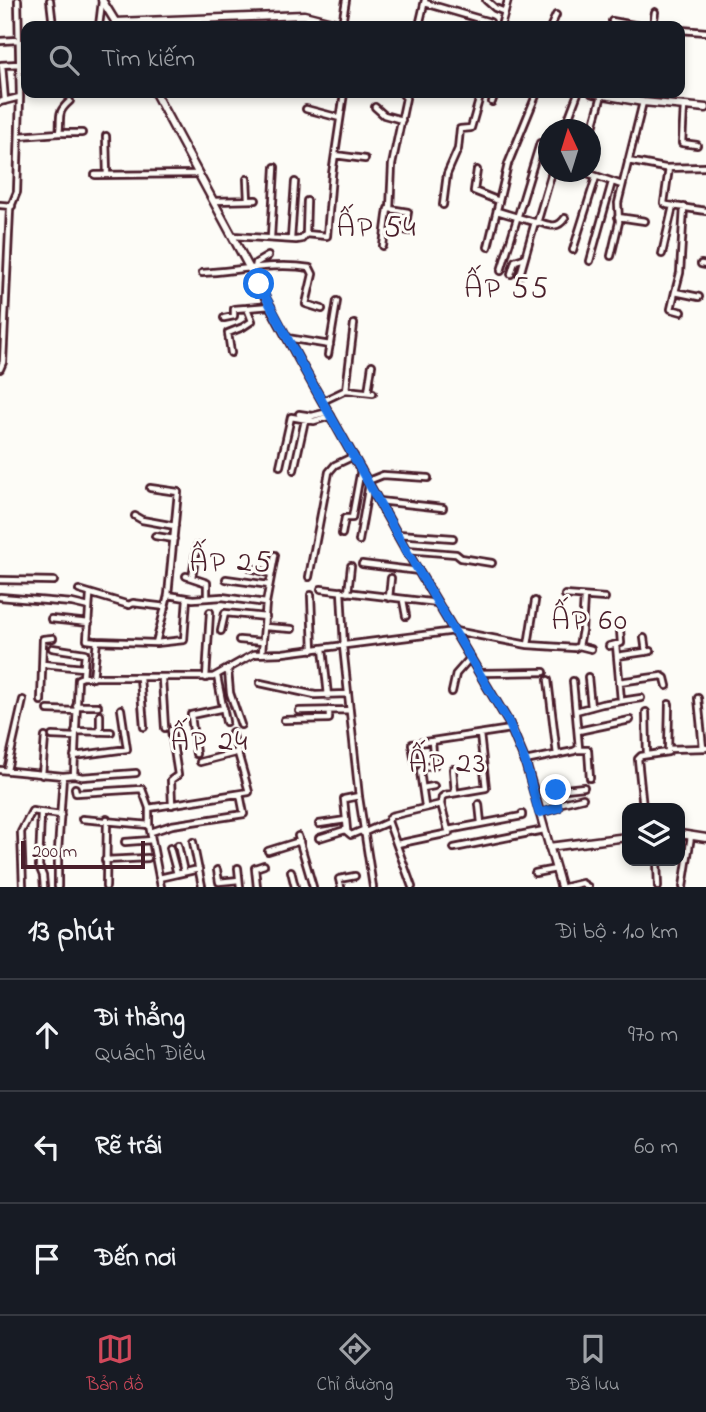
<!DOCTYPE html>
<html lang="vi">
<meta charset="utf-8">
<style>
:root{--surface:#171b24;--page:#20242c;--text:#f1f3f6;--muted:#9ea1a6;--line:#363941;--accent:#d1495b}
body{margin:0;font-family:"Indie Flower",sans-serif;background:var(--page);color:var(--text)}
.controls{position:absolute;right:21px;bottom:21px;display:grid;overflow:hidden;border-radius:14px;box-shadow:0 4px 10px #0003}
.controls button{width:63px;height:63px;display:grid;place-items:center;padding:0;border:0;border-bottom:2px solid var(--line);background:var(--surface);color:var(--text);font:35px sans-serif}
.compass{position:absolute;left:538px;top:119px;width:63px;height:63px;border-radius:50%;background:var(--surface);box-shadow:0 4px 10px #0003;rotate:356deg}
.scale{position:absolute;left:21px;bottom:18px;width:124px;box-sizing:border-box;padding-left:7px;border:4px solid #4a1f2b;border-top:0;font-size:19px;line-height:24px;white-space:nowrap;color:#4a1f2b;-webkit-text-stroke:5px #fdfcf7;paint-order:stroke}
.stop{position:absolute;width:21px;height:21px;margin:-16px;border:5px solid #1a73e8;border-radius:50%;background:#fff}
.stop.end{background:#1a73e8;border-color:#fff;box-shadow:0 2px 7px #0008}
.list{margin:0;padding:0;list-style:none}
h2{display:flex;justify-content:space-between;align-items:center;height:91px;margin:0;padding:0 28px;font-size:30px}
h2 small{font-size:23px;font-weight:400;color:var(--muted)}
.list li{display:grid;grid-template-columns:46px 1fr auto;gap:21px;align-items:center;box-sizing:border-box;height:112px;padding:0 28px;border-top:2px solid var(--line)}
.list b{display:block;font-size:26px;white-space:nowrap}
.list p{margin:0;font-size:23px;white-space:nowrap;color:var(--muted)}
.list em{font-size:23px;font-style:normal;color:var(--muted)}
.icon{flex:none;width:38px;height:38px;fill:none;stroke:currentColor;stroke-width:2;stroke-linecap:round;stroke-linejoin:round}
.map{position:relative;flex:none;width:706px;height:887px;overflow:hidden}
.search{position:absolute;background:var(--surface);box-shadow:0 4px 10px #0003;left:21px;right:21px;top:21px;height:77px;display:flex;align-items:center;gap:18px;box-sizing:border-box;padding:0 24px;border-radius:14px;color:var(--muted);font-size:26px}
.sheet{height:427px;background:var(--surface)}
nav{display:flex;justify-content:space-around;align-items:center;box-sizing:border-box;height:98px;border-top:2px solid var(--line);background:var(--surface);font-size:19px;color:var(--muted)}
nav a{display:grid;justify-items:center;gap:4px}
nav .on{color:var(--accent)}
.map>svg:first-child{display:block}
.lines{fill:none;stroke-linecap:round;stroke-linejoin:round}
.street-casing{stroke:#4a1f2b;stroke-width:10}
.secondary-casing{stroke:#4a1f2b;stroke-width:11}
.street{stroke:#fdfcf7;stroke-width:4.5}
.secondary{stroke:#fdfcf7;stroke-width:6}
.route{stroke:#1a73e8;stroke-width:9}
.labels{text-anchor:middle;stroke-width:6;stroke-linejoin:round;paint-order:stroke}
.neighbourhood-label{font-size:30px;letter-spacing:2px;fill:#4a1f2b;stroke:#fdfcf7}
</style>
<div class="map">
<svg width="706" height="887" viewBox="0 0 706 887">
<rect width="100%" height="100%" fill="#fdfcf7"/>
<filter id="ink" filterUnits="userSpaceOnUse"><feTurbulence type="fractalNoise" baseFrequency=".0143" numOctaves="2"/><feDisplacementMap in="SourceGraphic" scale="14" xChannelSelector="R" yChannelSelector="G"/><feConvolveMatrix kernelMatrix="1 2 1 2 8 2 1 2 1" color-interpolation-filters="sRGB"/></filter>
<g filter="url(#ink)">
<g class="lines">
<g class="street-casing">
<path id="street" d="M50 0 53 26
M486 0 495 8 505 12
M425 3 490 22
M612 21 639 26
M342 24 346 0
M99 26 102 1
M419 26 425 0
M501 26 508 0
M551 26 556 15
M653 26 655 12
M681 30 706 32
M0 41 18 40
M1 65 19 64
M2 65 5 101
M0 102 20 97
M492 102 495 93
M684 106 682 143 697 145
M375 107 384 115 402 120
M306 109 340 118
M564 130 578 93
M59 133H82
M19 136 59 133C62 117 55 114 70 101
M106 136 107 175
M590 138 602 95
M335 155 365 159
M628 161 665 168 706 167
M669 168 664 203 667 205 706 211
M477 170 474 191 499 201
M587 173 622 185
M95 175 199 174
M247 179 248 200
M214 201 256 200
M0 205 12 206
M443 205 447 174 458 149 460 129 471 128 481 93
M684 207 680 273 675 292 699 297
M390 209 408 212 405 230 410 231
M497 211 537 223 552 172
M618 217 645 221
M538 222C549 225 557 230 565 218
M306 234 307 201
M233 236 296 240 302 239 306 234 327 236 332 174 344 93
M271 237 275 167
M291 239 295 182
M383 246 388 209H390L392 165 406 98 402 93
M488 247 508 164 537 93
M573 250 596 177
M662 254 673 206
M611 256 619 222 618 203 643 102
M590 261 612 182
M701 264 706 265
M255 269 256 263 268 256
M501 271 540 143H548
M202 273C237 271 275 262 310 268L313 274 306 304 322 309
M511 274 515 261 524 258
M520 275 535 222
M675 292 671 309 682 312
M224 318 234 316V309L247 308
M287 338 330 345
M231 353 228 333 243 327 252 321 247 308 271 306
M328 355 337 301
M0 369 3 362 10 209 17 192 20 97 18 0
M346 390 354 324
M368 392 372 365
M323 401 346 390 373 393
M299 414 312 416 328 412
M280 466 291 417 314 421 331 416
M294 470 305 420
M368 481 383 475 428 478
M150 488 178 492 168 595 156 643
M379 501 443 508
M135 516 142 520 175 526
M342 534 345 518H352L361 469
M398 534 453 538
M155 536 174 539
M359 541 369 484
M407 550 456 554 461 558 492 563
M362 564 419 571
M251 568 271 574
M186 576 207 583V598
M309 577 329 472 335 465 354 456
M192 578 197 546
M226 579 269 585
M0 580 54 581
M321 589 438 603
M79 590 129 605 133 603 166 607
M341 591 344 646
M348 593 351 566
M90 595 87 640 95 641 156 643 184 640 187 598
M168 595 193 599 222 597 266 603
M311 595 313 650
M565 595 605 598
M0 597 72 603 89 607
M389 598 391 578
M403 600 406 616
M51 619 89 623
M265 627 292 629
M221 631 225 613 266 617
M644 638 646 652
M239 640 263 642
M528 645 535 601
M616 645 621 700
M343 646 359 797 373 887
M579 646 591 649
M609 646 621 643 620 630
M323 648 328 696
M262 652 266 603 275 555
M617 656 651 651
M43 664 83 668
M228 670 230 693 241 725
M480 673 544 672
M217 676 226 722
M83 677H213L254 654 283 653 455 631 528 645 575 648 579 646 582 630 584 597
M588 677 591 707
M93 678 97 641
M140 678 144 727
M206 678 210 612
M162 679 165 728
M548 680 557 755
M619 682 662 676 665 678 667 686
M260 683 315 695 348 694
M452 692 456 674 471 657
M698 698 703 748
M41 701 43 639 53 638
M76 706H98
M48 710 76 711
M299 711 349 710
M576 711 602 704 641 698
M646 712 647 755
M100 715V732
M284 720 329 719V710
M171 730 178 775 171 780 172 805
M75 731 111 732
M578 731 630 720
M52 736 75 737
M668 749 706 748
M577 750H588L590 778
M196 754 191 715 224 708
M74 756 127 749 121 709
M525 761 574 751 579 748 573 681
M200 762 239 752
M415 762 412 744 432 741
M453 769 455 793
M0 770 63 776 74 775 78 679 83 677 85 653 52 648
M7 770 23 700
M42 775 45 737
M74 775 82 777 136 773
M75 788 76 793 142 789 149 808
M423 788 434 786
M441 804 448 830 522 816V814
M479 804 481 823
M558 804 556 790 584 787
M425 806 420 771 424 767 434 766 432 741 511 729
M643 808 638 759 641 756 668 752 669 704
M41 813 39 866 43 876 44 887
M540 813 558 808V804L583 798
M82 819 149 825 161 887
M319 824 346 820
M149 825V808L249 792 232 732
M347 830 344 799 359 796
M151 832 172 825 244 814 240 794
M363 833 388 822
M298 836 313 887
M319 838 345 830 351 835 363 830
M125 842 152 840
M193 842 202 886
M397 844 449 833
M178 845 184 872
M170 848 177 874
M454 848 544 830
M268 851 300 841
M105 860 148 858
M657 861 658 887
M238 868 240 887
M217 870 219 882 239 880
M291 871 295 887
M535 873 556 869
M159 878 199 869
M23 887 21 832 32 811 61 815
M58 887V851L63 776
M106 887 107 819
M257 887 255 868 264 865
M341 887 339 879 355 876
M412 887 388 821 391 816 441 804 442 797 445 795 486 788 480 734
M565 887 582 883 588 887
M683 887 691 836"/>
</g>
<g class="secondary-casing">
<path id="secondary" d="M102 0 118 26
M115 22 304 15 348 26
M155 93 299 360 406 550 509 723 525 761 561 887
M592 93 643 102 706 108
M680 834 706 838
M549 847 627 837"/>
</g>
<use href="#street" class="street"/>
<use href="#secondary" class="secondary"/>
</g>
</g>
<g class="lines" filter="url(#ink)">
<path class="route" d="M259 284 299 360 406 550 509 723 525 761 539 813 558 808 556 790"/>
</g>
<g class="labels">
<g class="neighbourhood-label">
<text x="377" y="236">ẤP 54</text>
<text x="507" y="297">ẤP 55</text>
<text x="231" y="571">ẤP 25</text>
<text x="590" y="629">ẤP 60</text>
<text x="210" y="750">ẤP 24</text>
<text x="448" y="772">ẤP 23</text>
</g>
</g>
</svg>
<div class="controls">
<button><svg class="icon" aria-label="layers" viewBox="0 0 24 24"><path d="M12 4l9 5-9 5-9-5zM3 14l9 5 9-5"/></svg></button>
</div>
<svg class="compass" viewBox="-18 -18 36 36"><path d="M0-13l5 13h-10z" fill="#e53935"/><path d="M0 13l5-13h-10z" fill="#9ea1a6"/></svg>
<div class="scale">200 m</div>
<div class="stop" style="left:259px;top:284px"></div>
<div class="stop end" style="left:556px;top:790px"></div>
<div class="search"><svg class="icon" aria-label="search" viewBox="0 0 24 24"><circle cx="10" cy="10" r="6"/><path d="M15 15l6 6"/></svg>Tìm kiếm</div>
</div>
<section class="sheet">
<h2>13 phút<small>Đi bộ · 1.0 km</small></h2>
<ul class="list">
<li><svg class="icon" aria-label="ahead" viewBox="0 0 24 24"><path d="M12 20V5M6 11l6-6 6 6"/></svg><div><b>Đi thẳng</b><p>Quách Điêu</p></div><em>970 m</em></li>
<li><svg class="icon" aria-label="left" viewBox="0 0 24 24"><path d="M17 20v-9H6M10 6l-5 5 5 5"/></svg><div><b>Rẽ trái</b></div><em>60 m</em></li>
<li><svg class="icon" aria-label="arrive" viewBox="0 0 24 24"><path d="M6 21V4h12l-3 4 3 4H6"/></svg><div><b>Đến nơi</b></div></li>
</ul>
</section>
<nav>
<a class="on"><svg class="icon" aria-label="map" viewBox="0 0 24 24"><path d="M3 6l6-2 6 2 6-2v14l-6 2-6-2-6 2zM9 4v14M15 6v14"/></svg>Bản đồ</a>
<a><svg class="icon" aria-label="directions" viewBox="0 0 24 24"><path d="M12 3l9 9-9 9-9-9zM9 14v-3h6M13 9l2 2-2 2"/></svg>Chỉ đường</a>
<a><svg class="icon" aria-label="saved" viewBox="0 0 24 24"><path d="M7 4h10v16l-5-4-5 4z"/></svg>Đã lưu</a>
</nav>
